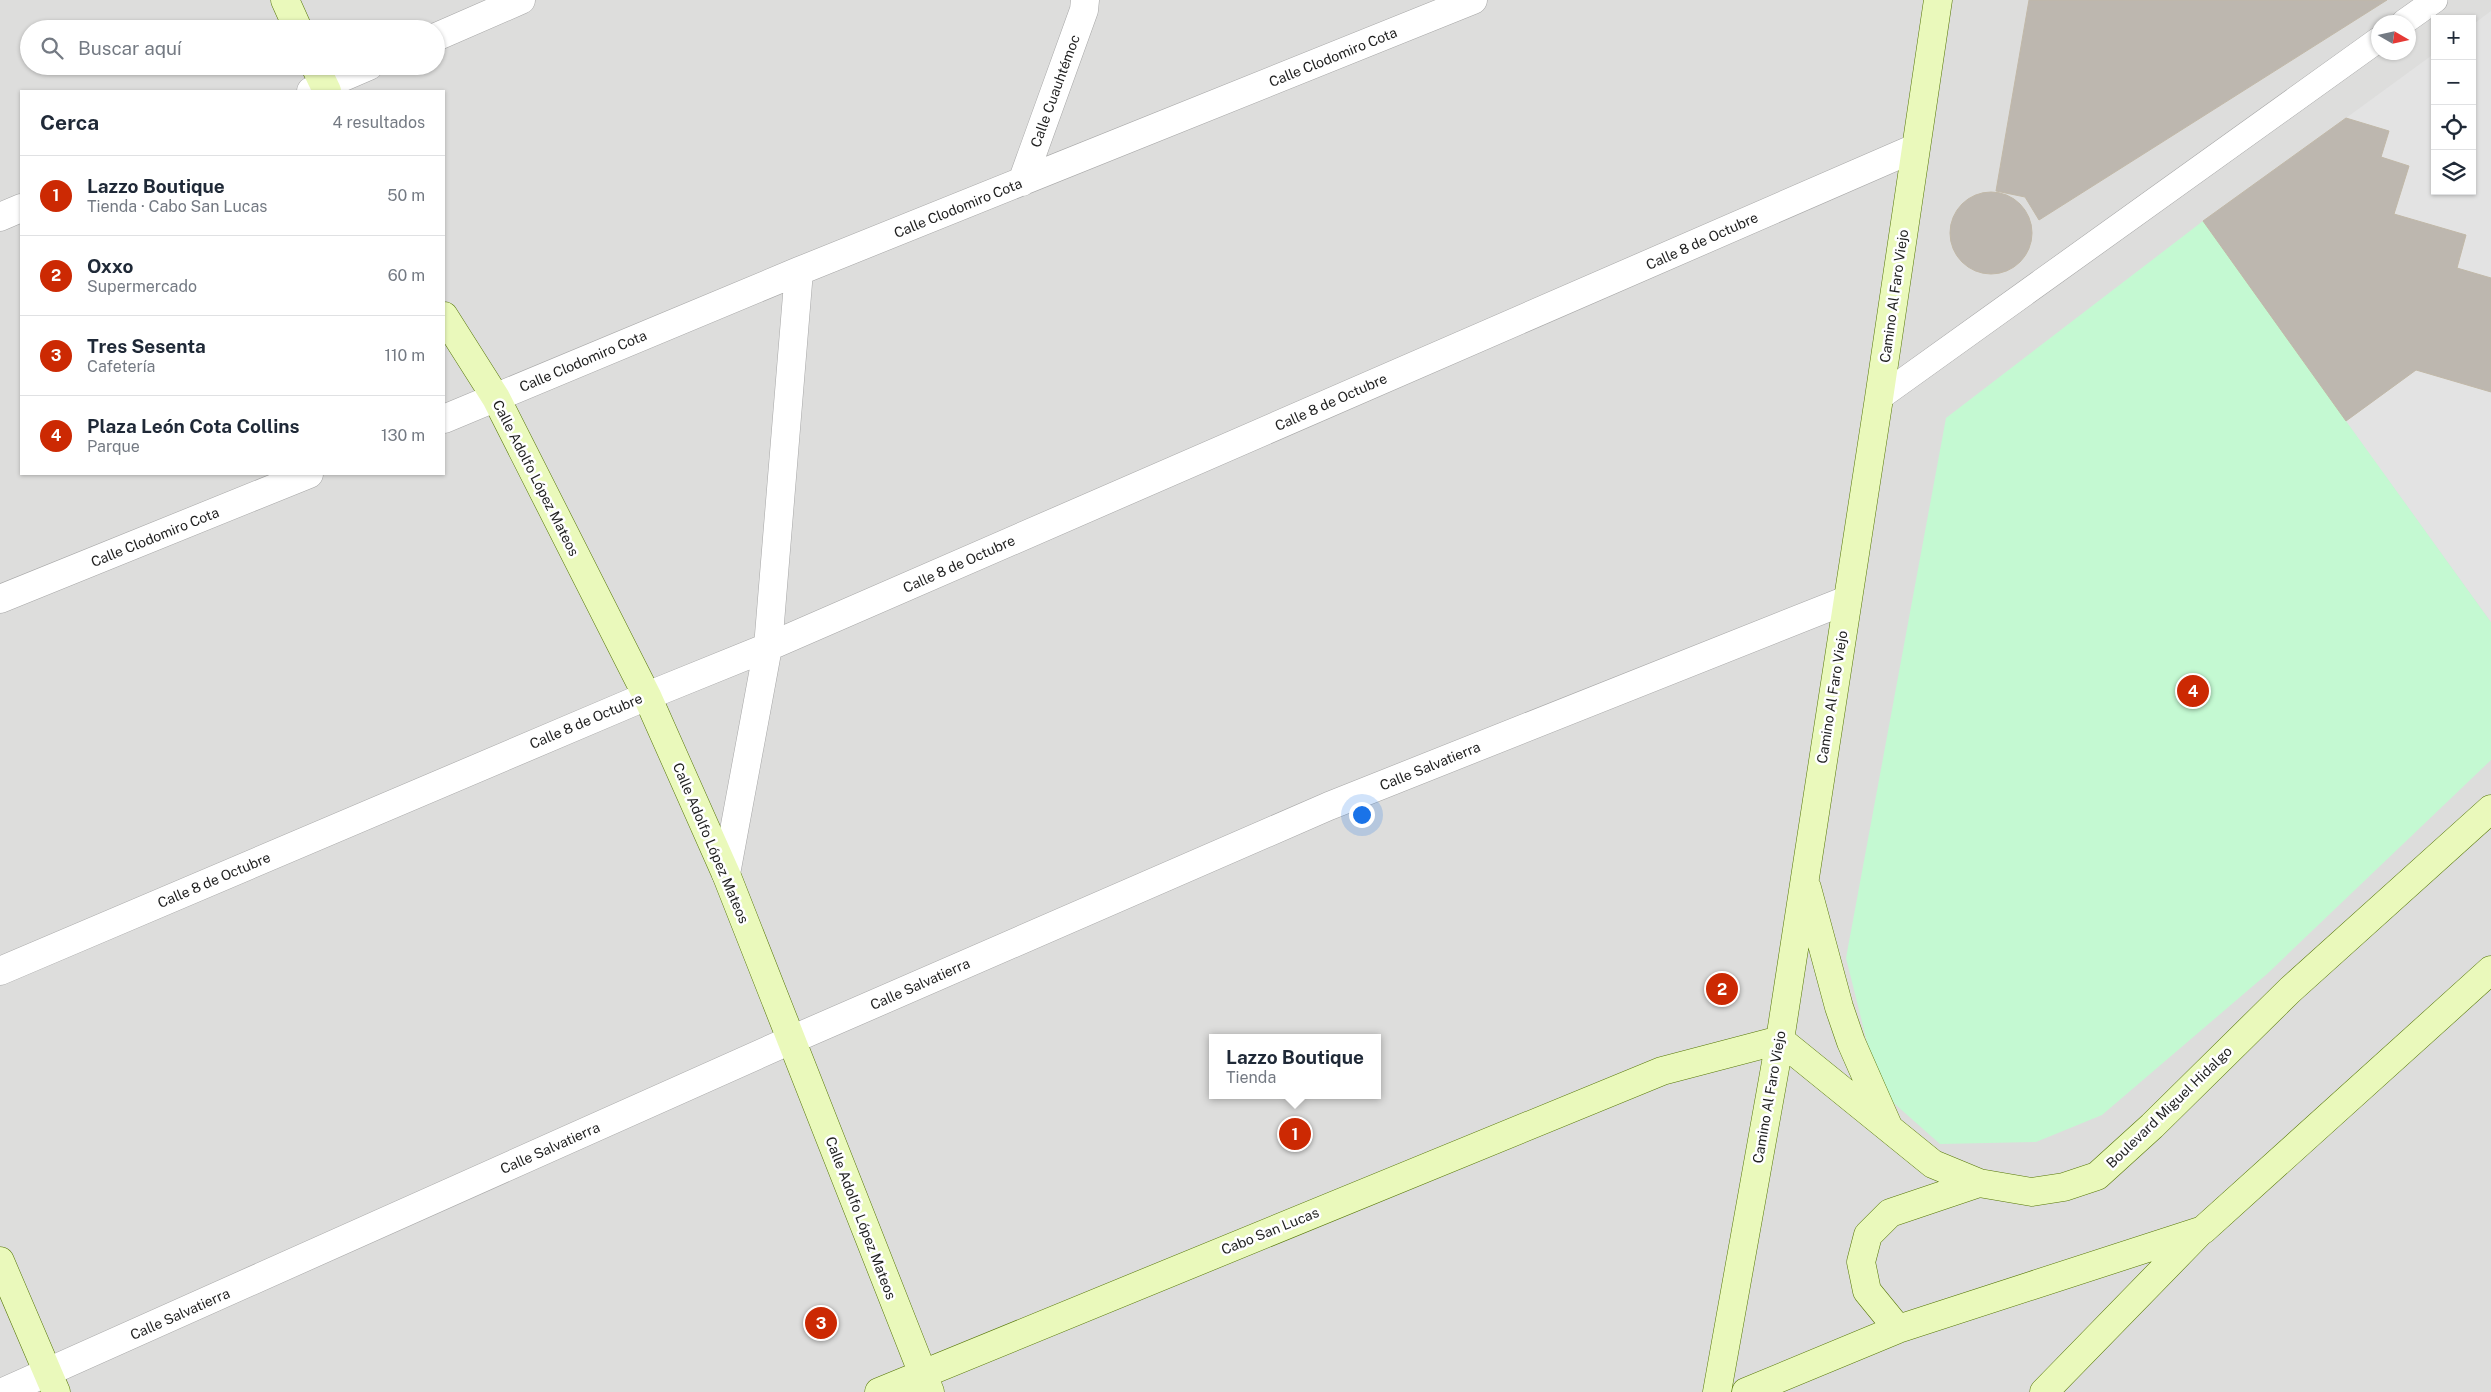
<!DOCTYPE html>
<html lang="es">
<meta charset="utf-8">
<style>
:root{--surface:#fff;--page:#f6f6f7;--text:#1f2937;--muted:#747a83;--line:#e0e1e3;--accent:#cc2903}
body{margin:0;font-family:"Public Sans",sans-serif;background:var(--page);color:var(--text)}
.controls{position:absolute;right:15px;top:15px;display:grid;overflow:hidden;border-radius:0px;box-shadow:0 1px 4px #0004}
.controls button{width:45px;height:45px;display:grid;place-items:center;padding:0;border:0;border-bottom:1px solid var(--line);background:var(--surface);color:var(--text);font:25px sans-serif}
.compass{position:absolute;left:2371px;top:15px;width:45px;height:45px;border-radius:50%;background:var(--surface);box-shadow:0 1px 4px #0004;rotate:99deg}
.you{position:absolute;left:1361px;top:814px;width:18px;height:18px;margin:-12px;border:4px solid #fff;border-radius:50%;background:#1a73e8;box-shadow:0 0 0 8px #1a73e833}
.badge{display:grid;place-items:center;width:32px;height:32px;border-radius:50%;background:var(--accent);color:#fff;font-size:16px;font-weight:700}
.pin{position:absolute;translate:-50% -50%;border:2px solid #fff;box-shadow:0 1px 5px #0006}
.popup{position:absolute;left:1209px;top:1034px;width:172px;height:65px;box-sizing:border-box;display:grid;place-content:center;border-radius:0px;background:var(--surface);filter:drop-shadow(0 1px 4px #0005);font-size:16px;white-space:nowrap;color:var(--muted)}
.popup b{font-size:19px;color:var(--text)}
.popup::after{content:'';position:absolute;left:50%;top:100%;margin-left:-10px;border:10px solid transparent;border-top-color:var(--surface)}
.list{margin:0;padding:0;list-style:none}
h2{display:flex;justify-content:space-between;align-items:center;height:65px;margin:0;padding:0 20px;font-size:21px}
h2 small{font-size:16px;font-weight:400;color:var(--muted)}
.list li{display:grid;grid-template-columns:32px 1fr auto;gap:15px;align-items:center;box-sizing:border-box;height:80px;padding:0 20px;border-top:1px solid var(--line)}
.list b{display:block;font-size:19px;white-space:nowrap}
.list p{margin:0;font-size:16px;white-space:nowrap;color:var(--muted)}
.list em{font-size:16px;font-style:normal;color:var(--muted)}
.icon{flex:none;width:28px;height:28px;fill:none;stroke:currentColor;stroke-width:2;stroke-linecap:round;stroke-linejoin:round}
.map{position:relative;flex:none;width:2491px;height:1392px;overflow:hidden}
.search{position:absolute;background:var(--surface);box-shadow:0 1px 4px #0004;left:20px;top:20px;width:425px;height:55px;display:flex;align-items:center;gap:12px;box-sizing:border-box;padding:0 18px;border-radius:28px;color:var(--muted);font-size:19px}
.panel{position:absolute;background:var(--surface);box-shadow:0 1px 4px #0004;left:20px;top:90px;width:425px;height:385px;border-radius:0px}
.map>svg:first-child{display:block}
.residential{fill:#dddddc;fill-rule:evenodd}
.park{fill:#c4f9d2}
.parking{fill:#e3e3e3}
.building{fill:#bdb7af;stroke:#c1b8a8}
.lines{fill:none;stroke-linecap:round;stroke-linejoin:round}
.lane-casing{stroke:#a6a6a6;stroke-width:26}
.street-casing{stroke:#a6a6a6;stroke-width:29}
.secondary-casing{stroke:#557606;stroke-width:29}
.lane{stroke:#fff;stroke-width:25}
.street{stroke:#fff;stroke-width:28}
.secondary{stroke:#eaf9bb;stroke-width:28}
.labels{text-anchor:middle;stroke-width:5;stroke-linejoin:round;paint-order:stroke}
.street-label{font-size:14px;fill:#1f1f1f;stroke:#fff}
</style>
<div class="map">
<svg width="2491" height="1392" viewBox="0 0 2491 1392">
<rect width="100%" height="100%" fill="#f0eee6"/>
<path class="residential" d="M0 0H2491V1392H0ZM2435 19H2472V191H2435ZM2378 22H2408V52H2378ZM29 29H436V66H29ZM21 91H444V474H21ZM1212 1038H1378V1095H1212Z"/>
<path class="park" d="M2203 221 2491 622V760L2267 974 2102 1115 2036 1142 1940 1144 1879 1090 1846 958 1946 418Z"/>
<path class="parking" d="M2491 11V278L2457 268 2466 235 2394 214 2409 166 2381 157 2388 131 2346 118 2435 53V191H2472V25Z
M2416 370 2491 392V622L2346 421Z"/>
<path class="building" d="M2029 0H2387L2039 220 2025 197 1996 191Z
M2346 118 2389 131 2381 157 2409 166 2394 214 2466 235 2457 268 2491 278V392L2416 370 2346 421 2203 221Z
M1950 233a41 41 0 1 1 82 0a41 41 0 1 1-82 0Z"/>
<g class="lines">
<g class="lane-casing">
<path id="lane" d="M2404 22 2435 0
M1879 398 2378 40"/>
</g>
<g class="street-casing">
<path id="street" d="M436 37 521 0
M311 91 369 66
M1022 182 1084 10 1085 0
M0 217 21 208
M444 419 799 271 1473 0
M0 599 309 474
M726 874 768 647 799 271
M0 971 647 696 768 647 1915 148
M3 1392 791 1040 1329 806 1847 600"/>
</g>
<g class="secondary-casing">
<path id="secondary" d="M285 0 298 29
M315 66 327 91
M444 316 496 398 647 696 726 874 930 1392
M1807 888 1839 1007 1851 1042 1888 1126
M0 1261 56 1392
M1898 1329 1867 1291 1861 1262 1868 1235 1890 1213 1979 1183
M879 1392 1662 1071 1780 1040 1933 1164 1979 1183 2032 1192 2064 1187 2097 1176 2152 1126 2290 990 2491 809
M1717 1392 1780 1040 1879 398 1938 0
M1746 1392 1898 1329 2203 1230 2491 970
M2044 1392 2200 1232"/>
</g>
<use href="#lane" class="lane"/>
<use href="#street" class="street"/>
<use href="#secondary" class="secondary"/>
</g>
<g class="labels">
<g class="street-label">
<text transform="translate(1333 57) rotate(-22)" y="5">Calle Clodomiro Cota</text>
<text transform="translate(1055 91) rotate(-70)" y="5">Calle Cuauhtémoc</text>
<text transform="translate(958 208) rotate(-22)" y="5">Calle Clodomiro Cota</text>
<text transform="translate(1702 241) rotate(-24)" y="5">Calle 8 de Octubre</text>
<text transform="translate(1894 296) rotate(-82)" y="5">Camino Al Faro Viejo</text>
<text transform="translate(583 361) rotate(-23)" y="5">Calle Clodomiro Cota</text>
<text transform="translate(1331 402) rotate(-24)" y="5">Calle 8 de Octubre</text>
<text transform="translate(536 478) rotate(63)" y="5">Calle Adolfo López Mateos</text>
<text transform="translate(155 537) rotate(-22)" y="5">Calle Clodomiro Cota</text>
<text transform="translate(959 564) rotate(-24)" y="5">Calle 8 de Octubre</text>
<text transform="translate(1832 697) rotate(-81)" y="5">Camino Al Faro Viejo</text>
<text transform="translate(586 721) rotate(-23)" y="5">Calle 8 de Octubre</text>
<text transform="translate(1430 766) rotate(-22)" y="5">Calle Salvatierra</text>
<text transform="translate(711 843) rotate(67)" y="5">Calle Adolfo López Mateos</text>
<text transform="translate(214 880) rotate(-23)" y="5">Calle 8 de Octubre</text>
<text transform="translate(920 984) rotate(-24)" y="5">Calle Salvatierra</text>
<text transform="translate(1769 1097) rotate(-80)" y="5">Camino Al Faro Viejo</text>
<text transform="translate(2169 1107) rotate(-44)" y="5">Boulevard Miguel Hidalgo</text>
<text transform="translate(550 1148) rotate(-24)" y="5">Calle Salvatierra</text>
<text transform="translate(861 1218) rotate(69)" y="5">Calle Adolfo López Mateos</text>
<text transform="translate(1270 1231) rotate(-22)" y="5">Cabo San Lucas</text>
<text transform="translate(180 1314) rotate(-24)" y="5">Calle Salvatierra</text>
</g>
</g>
</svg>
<div class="controls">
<button>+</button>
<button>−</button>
<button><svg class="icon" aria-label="locate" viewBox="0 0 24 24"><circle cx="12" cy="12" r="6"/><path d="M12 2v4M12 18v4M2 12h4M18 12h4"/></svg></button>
<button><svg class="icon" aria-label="layers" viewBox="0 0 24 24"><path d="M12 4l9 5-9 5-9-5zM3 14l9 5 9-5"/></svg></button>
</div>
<svg class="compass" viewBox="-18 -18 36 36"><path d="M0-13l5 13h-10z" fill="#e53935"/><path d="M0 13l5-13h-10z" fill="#747a83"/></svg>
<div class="you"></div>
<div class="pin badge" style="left:1295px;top:1134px">1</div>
<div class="popup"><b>Lazzo Boutique</b>Tienda</div>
<div class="pin badge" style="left:1722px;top:989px">2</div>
<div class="pin badge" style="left:821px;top:1323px">3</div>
<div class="pin badge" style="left:2193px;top:691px">4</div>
<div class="search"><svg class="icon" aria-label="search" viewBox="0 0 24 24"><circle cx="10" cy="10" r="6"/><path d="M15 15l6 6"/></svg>Buscar aquí</div>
<section class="panel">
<h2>Cerca<small>4 resultados</small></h2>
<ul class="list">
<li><span class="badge">1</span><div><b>Lazzo Boutique</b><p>Tienda · Cabo San Lucas</p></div><em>50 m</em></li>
<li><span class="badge">2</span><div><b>Oxxo</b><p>Supermercado</p></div><em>60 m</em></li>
<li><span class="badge">3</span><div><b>Tres Sesenta</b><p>Cafetería</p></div><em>110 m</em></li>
<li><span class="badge">4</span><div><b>Plaza León Cota Collins</b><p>Parque</p></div><em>130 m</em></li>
</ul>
</section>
</div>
